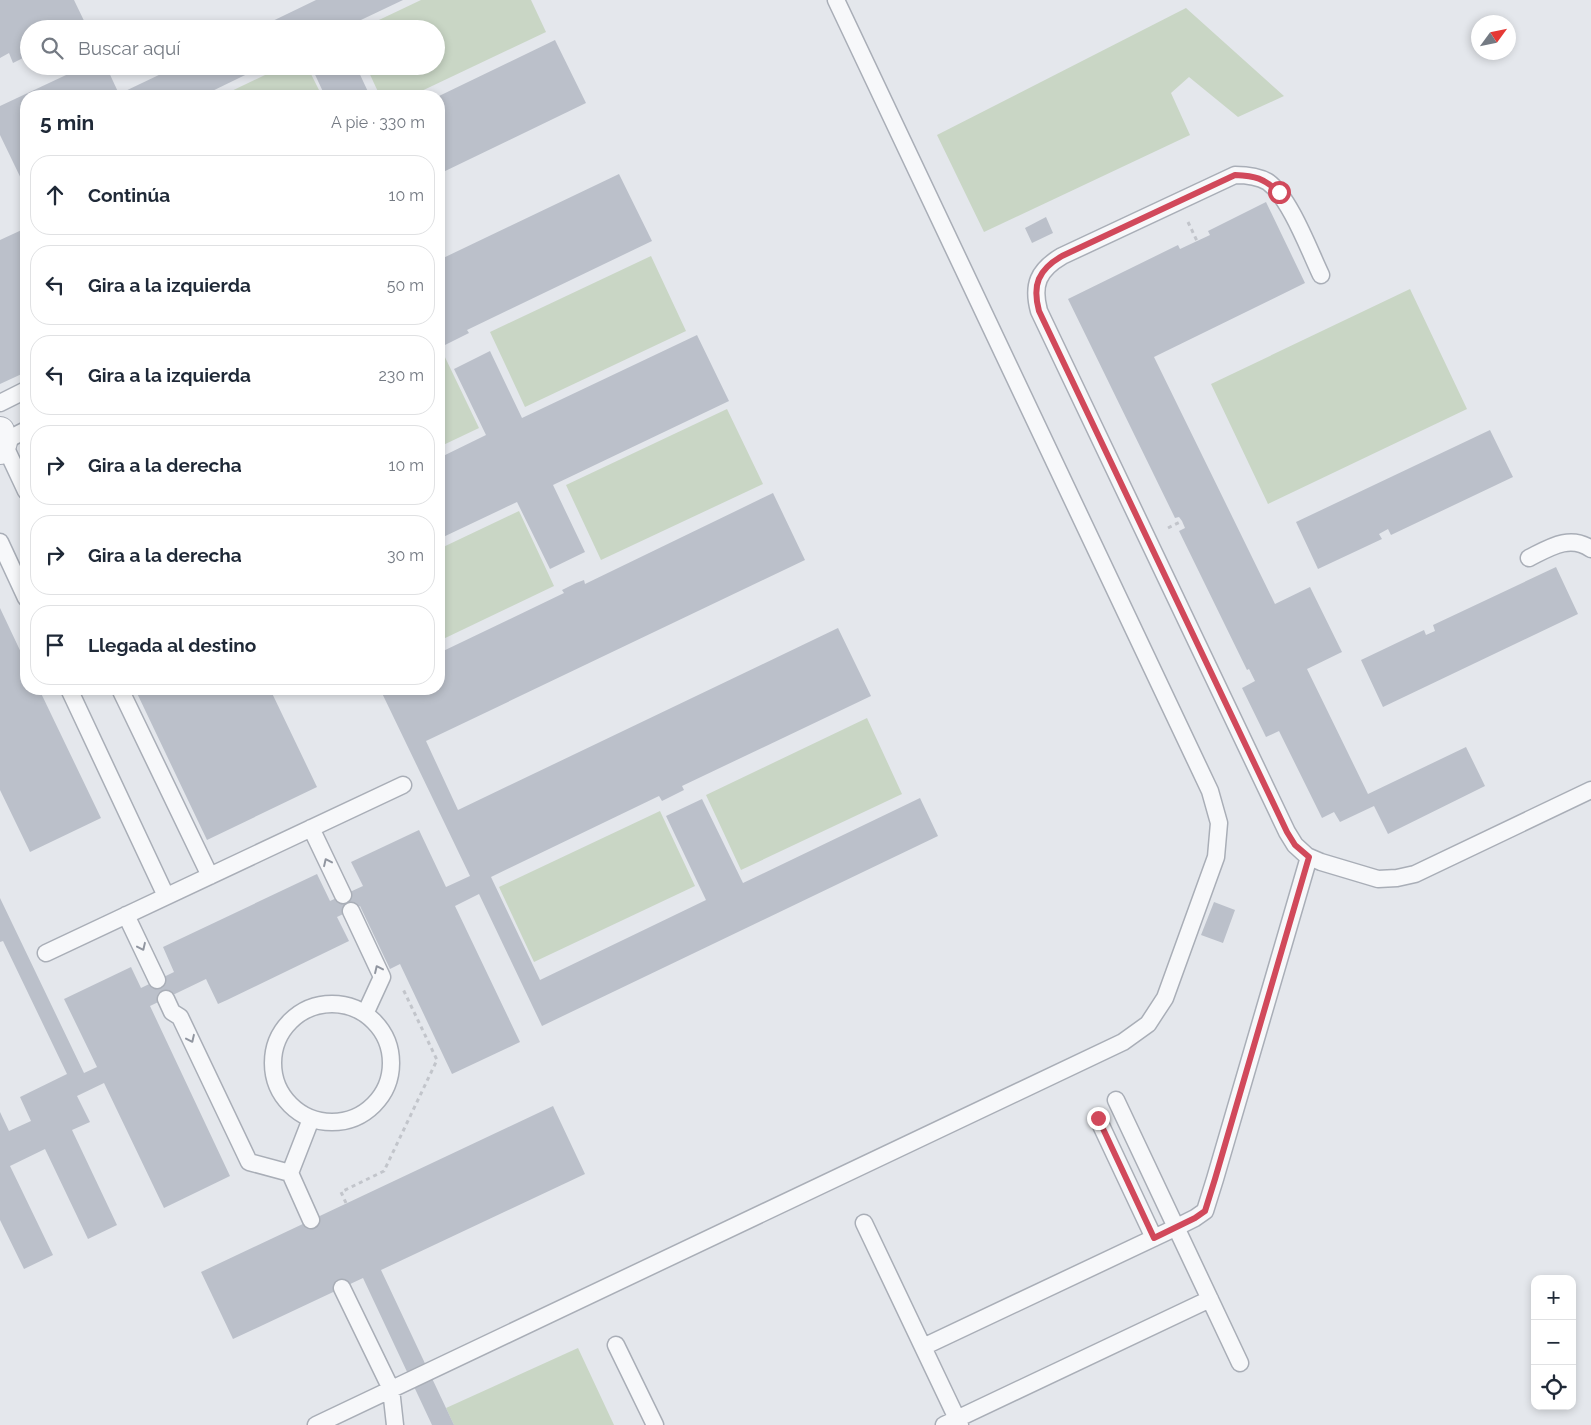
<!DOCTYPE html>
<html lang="es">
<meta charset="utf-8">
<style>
:root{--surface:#fff;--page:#f6f6f7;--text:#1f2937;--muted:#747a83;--line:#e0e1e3}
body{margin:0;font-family:Raleway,sans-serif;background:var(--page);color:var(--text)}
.controls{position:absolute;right:15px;bottom:15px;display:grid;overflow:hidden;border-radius:10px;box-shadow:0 2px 8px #0003}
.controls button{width:45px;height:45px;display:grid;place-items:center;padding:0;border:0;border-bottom:1px solid var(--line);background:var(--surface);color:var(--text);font:25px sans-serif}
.compass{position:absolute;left:1471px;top:15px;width:45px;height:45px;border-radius:50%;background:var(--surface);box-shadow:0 2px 8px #0003;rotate:57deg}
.stop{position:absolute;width:15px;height:15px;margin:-11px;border:4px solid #d1495b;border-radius:50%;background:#fff}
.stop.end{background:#d1495b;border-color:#fff;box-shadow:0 1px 5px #0008}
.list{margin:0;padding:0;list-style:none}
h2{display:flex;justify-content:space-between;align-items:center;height:65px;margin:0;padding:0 20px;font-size:21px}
h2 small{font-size:16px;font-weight:400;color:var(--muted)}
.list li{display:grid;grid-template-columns:32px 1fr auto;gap:15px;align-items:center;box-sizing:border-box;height:80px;margin:0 10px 10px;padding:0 10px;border:1px solid var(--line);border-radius:20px}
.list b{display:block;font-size:19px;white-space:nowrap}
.list em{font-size:16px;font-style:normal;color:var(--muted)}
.icon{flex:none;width:28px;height:28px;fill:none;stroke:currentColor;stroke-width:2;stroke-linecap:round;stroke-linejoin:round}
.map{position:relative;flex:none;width:1591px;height:1425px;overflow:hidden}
.search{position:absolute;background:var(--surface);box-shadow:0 2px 8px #0003;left:20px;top:20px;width:425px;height:55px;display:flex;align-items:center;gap:12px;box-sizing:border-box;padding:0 18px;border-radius:28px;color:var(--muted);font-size:19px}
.panel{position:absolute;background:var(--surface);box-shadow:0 2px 8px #0003;left:20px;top:90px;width:425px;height:605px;border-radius:20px}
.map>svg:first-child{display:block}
.green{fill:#c9d6c5}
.building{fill:#bbc0ca}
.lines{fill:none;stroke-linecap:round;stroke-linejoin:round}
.lane-casing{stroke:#a9aeb7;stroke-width:19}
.street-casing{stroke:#a9aeb7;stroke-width:30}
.path{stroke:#c2c5cb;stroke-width:3;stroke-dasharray:4 4;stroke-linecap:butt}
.lane{stroke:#f7f8fa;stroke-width:16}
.street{stroke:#f7f8fa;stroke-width:28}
.oneway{stroke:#9196a0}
.route{stroke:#d1495b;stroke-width:6}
</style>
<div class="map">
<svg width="1591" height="1425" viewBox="0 0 1591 1425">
<rect width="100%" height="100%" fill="#e4e7ec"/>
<path class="green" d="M421 0H531L546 32 411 96H380L366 66H436V29H360Z
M1186 8 1284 96 1238 117 1189 77 1171 93 1190 135 984 232 937 135Z
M284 66H307L322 96H221Z
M651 256 686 331 525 407 490 332Z
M1410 289 1467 409 1268 504 1211 384Z
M443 353 479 428 439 447V355Z
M727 409 763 484 601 560 566 485Z
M519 511 554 586 439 641V549Z
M867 718 902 794 741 870 706 795Z
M660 811 695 886 534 962 499 887Z
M578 1348 614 1425H454L446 1408Z"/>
<path class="building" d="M0 0H74L88 29H63L62 28 60 29H29V55L13 63 9 53 0 58Z
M316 0H403L342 29H256Z
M555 40 586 103 439 174V96Z
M81 66H106L119 94 163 73 160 66H264L202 96H26V189L0 135V106L81 68Z
M311 66H356L370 96H325Z
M619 174 652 241 467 330 469 333 443 346 441 342 439 343V260Z
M1266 202 1305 283 1154 357 1275 604 1310 587 1342 652 1307 669 1368 794 1466 747 1485 786 1388 834 1374 806 1340 822 1334 812 1322 818 1279 731 1266 737 1242 688 1255 681 1249 669 1247 670 1179 531 1185 528 1182 521 1179 517 1175 518 1068 299 1178 245 1180 249 1210 235 1208 231Z
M1046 217 1053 233 1032 243 1025 228Z
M26 228V372L0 384V240Z
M697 335 729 401 553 485 585 552 550 569 517 502 439 539V458L486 435 454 369 490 351 522 418Z
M1490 430 1513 477 1391 535 1388 529 1379 534 1382 539 1318 569 1296 522Z
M773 493 805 560 426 741 458 810 838 628 871 696 682 786 684 790 662 801 659 796 491 877 540 980 706 900 666 816 702 799 743 883 920 798 938 836 542 1026 479 894 455 906 520 1042 452 1074 400 964 390 969 360 906 337 917 349 941 227 1000 218 1004 206 979 150 1006 230 1176 164 1208 104 1083 77 1096 90 1122 72 1130 117 1225 88 1239 45 1149 10 1166 53 1255 24 1269 0 1220V1112L9 1131 31 1121 20 1097 67 1074 3 941 0 942V898L84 1073 97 1067 64 999 131 967 141 988 174 972 163 947 317 874 330 901 363 886 351 862 419 830 446 887 470 876 380 689H439V653L564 593 562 590 576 583 584 580 585 584Z
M1556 567 1578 614 1383 707 1361 660 1424 630 1426 635 1435 631 1433 625Z
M0 608 26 663V689H39L101 818 30 852 0 790Z
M135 689H270L317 787 207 840Z
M1214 902 1235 910 1223 943 1201 935Z
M553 1106 585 1174 381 1270 454 1425H432L363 1278 233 1339 201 1272Z"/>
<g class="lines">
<g class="lane-casing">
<path id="lane" d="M1321 275C1309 250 1290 198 1268 182 1258 176 1246 175 1235 175L1062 256C1038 270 1032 285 1039 311L1287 832 1295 845 1307 856 1321 862 1378 879 1397 878 1415 874 1591 790
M0 403 26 390
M26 430 3 442 26 491
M0 542 26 598
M1529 558C1549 548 1570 534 1591 549
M69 689 166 896
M120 689 210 876
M311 828 343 895
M351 911 382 977 365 1014
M126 915 157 980
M46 953 403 785
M166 999 172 1012 180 1017 249 1162 290 1173
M273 1063a59 59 0 1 1 118 0a59 59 0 1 1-118 0Z
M1116 1100 1240 1363
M1098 1119 1154 1238
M311 1220 290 1173 311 1119
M864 1223 960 1425
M342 1288 391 1389 395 1425
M616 1345 655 1425
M923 1347 1177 1227 1195 1218 1205 1211 1215 1179 1309 857
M316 1425 1123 1042 1148 1024 1165 998 1216 857 1219 823 1210 791 836 0
M944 1425 1210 1299"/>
</g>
<g class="street-casing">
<path id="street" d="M0 431 3 442 0 450"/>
</g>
<path class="path" d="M1188 222 1197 241
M1168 528 1182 521
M346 1203 341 1192 384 1171 437 1060 402 987"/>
<use href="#lane" class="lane"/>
<use href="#street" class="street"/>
</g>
<defs><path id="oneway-chevron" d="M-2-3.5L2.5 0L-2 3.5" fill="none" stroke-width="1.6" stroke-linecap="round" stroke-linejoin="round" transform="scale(1.25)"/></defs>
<g class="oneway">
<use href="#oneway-chevron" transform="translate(327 862) rotate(-115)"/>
<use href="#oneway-chevron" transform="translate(142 947) rotate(65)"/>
<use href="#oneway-chevron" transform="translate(378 969) rotate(-115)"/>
<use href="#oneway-chevron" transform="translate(191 1039) rotate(65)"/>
</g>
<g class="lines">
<path class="route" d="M1098 1118 1154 1238 1195 1218 1205 1211 1215 1179 1309 857 1295 845 1287 832 1039 311C1032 285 1038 270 1062 256L1235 175C1256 176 1263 178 1279 192"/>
</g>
</svg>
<div class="controls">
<button>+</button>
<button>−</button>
<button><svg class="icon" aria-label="locate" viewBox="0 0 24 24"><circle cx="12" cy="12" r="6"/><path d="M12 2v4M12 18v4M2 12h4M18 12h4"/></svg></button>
</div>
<svg class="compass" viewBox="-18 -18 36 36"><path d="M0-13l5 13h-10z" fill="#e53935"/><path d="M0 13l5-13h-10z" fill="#747a83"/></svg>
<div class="stop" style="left:1279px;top:192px"></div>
<div class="stop end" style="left:1098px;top:1118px"></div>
<div class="search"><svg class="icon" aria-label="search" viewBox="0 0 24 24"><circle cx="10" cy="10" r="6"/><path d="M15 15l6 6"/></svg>Buscar aquí</div>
<section class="panel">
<h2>5 min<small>A pie · 330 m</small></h2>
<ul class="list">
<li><svg class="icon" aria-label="ahead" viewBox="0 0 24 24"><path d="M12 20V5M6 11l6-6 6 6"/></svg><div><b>Continúa</b></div><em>10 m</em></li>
<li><svg class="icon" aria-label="left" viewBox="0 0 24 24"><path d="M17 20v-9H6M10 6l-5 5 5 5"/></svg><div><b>Gira a la izquierda</b></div><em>50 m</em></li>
<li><svg class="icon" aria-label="left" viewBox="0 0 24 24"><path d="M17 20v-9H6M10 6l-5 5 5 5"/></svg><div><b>Gira a la izquierda</b></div><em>230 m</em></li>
<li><svg class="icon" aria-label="right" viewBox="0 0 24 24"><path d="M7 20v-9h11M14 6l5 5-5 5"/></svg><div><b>Gira a la derecha</b></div><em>10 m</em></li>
<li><svg class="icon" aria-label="right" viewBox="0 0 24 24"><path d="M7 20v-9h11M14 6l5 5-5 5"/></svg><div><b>Gira a la derecha</b></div><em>30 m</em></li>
<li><svg class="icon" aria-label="arrive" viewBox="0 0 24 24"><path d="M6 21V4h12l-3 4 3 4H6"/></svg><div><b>Llegada al destino</b></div></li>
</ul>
</section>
</div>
